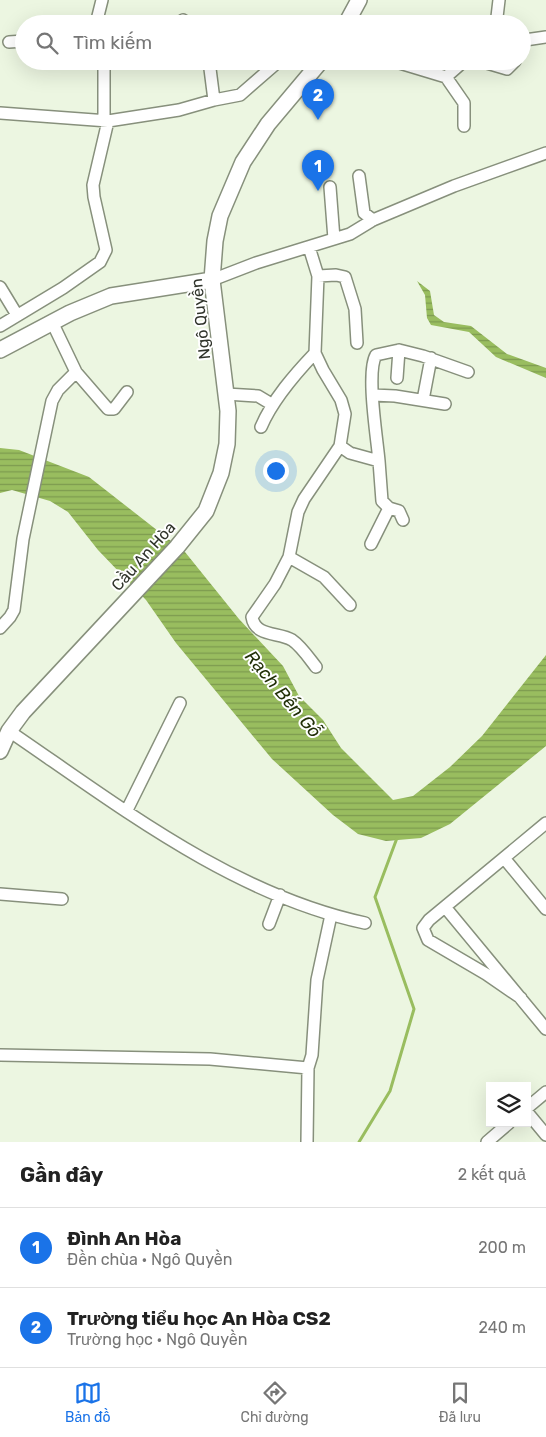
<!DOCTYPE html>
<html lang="vi">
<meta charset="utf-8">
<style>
:root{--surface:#fff;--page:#f2f2f2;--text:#222;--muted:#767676;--line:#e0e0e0;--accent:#1a73e8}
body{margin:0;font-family:Rubik,sans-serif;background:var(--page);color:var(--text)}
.controls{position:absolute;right:15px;bottom:15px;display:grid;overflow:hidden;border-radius:0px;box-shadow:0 5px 20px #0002}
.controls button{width:45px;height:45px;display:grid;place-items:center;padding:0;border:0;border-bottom:1px solid var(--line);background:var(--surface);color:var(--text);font:25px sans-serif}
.you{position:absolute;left:275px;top:470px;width:18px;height:18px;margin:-12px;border:4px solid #fff;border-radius:50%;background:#1a73e8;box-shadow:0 0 0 8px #1a73e833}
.badge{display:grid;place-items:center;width:32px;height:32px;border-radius:50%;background:var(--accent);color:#fff;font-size:16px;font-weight:700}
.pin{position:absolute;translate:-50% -41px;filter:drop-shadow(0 1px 2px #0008)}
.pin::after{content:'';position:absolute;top:26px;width:18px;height:15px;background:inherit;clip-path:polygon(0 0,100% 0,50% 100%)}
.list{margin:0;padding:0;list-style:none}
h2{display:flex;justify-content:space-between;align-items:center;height:65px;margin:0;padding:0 20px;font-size:21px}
h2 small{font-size:16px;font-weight:400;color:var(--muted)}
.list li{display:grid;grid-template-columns:32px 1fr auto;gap:15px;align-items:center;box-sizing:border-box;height:80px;padding:0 20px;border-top:1px solid var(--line)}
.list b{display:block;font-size:19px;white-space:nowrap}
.list p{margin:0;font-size:16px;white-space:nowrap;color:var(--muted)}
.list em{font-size:16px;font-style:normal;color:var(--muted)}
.icon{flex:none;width:28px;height:28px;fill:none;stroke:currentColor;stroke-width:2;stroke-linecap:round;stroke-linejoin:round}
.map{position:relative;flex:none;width:546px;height:1142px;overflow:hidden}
.search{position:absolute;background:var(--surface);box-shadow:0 5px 20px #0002;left:15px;right:15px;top:15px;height:55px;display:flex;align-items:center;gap:12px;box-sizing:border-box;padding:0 18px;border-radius:28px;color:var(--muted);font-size:19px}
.sheet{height:225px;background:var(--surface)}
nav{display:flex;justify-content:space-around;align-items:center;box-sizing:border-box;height:70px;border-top:1px solid var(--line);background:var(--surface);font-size:14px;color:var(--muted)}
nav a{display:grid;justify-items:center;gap:2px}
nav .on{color:var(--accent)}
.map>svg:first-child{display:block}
.water{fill:url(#water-rules)}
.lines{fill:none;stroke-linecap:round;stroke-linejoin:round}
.stream{stroke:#99bd5f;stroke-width:3}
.minor-casing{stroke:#87907c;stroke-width:14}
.tertiary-casing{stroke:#87907c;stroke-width:18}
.minor{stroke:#fff;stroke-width:11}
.tertiary{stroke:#fff;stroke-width:15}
.labels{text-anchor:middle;stroke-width:4;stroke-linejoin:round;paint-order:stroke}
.street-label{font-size:16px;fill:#30342b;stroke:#fff}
.water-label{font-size:18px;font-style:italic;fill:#223008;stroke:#fff}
</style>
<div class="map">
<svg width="546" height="1142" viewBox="0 0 546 1142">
<defs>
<pattern id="water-rules" width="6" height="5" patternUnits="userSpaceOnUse" patternTransform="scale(1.25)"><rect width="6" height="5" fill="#99bd5f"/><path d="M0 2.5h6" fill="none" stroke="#7d9a4f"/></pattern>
</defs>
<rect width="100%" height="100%" fill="#ecf6e1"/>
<path class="water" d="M417 281 430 291 434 315 444 322 471 326 507 354 546 368V378L496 357 469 332 431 325 427 318 425 295Z
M0 448 19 450 89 477 185 552 239 619 283 666 299 696 323 720 341 748 393 800 413 796 450 767 482 736 546 655V746L450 824 421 838 386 841 358 834 333 815 272 759 176 643 146 600 98 550 68 512 50 501 12 490 0 493Z"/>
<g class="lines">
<path class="stream" d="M359 1142 390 1091 414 1009 375 897 397 838"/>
<g class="minor-casing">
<path id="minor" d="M497 17 499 0
M183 20 189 24
M96 24 102 0
M9 42 24 41
M522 46 525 40 546 37
M209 61 214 100
M393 61 446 77 464 103V126
M480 61 507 69 515 61
M446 77 463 62 468 61
M0 113 108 121 179 110 214 100 240 95 279 61
M104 120V61
M359 176 364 213 373 220
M330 187 334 239
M309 247 318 276 315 353 323 370 341 400 345 414 340 446 304 499 298 512 289 557 275 584 252 617C255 637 279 632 292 640 301 646 309 658 316 667
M318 276 336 275 345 277 355 309 357 343
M212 280 256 263 350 234 373 220 454 186 546 153
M0 287 17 315
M0 326 63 288 100 262 106 250 94 197 93 185 108 121
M76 372 108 409H114L127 392
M397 378 399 350
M226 394 258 396 273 405
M373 395 395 396 445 404
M423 400 431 358
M261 427C273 399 295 374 315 353
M340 446 350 453 379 461C377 438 366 372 376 355L399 350 423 356 468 372
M379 461 382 501 389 508 399 511 403 520
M371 544 389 508
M289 557 324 577 350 605
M0 628 10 617 14 610 23 539 52 401 58 390 76 372 52 322
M9 731C119 806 233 895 365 923
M127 810 180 703
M504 858 546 909
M0 894 62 899
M445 907 546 1029
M269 924 280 895
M521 998 486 974 428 940 423 928 429 920 546 823
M0 1055 210 1059 308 1068
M527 1108 546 1092
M527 1112 546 1135
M307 1142 308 1068 312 1055 317 980 331 915
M487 1142 509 1123"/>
</g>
<g class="tertiary-casing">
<path id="tertiary" d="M346 24 359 0
M0 350 70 313 111 296 212 280
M0 751 9 731 23 712 177 547 206 511 221 473 227 444 228 411 212 280 215 241 220 216 243 162 268 124 321 61"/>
</g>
<use href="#minor" class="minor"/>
<use href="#tertiary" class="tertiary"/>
</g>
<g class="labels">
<g class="street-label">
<text transform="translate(200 319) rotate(-96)" y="6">Ngô Quyền</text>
<text transform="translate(143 556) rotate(-48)" y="6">Cầu An Hòa</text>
</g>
<g class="water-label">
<text transform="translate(283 694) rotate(50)" y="6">Rạch Bến Gỗ</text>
</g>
</g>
</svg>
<div class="controls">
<button><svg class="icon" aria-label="layers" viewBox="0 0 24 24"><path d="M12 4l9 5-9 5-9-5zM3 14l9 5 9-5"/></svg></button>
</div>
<div class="you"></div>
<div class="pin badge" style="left:318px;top:191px">1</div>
<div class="pin badge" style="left:318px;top:120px">2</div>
<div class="search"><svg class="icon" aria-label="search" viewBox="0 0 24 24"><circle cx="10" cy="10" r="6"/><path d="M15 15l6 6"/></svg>Tìm kiếm</div>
</div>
<section class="sheet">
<h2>Gần đây<small>2 kết quả</small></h2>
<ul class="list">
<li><span class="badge">1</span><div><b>Đình An Hòa</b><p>Đền chùa · Ngô Quyền</p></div><em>200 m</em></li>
<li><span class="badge">2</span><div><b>Trường tiểu học An Hòa CS2</b><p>Trường học · Ngô Quyền</p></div><em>240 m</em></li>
</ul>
</section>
<nav>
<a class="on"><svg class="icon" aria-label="map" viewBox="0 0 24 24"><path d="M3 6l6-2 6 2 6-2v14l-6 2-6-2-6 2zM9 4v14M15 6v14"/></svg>Bản đồ</a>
<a><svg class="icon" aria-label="directions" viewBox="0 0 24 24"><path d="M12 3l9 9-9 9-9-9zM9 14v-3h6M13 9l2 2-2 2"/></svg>Chỉ đường</a>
<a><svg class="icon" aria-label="saved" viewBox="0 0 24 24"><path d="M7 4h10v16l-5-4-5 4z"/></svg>Đã lưu</a>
</nav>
